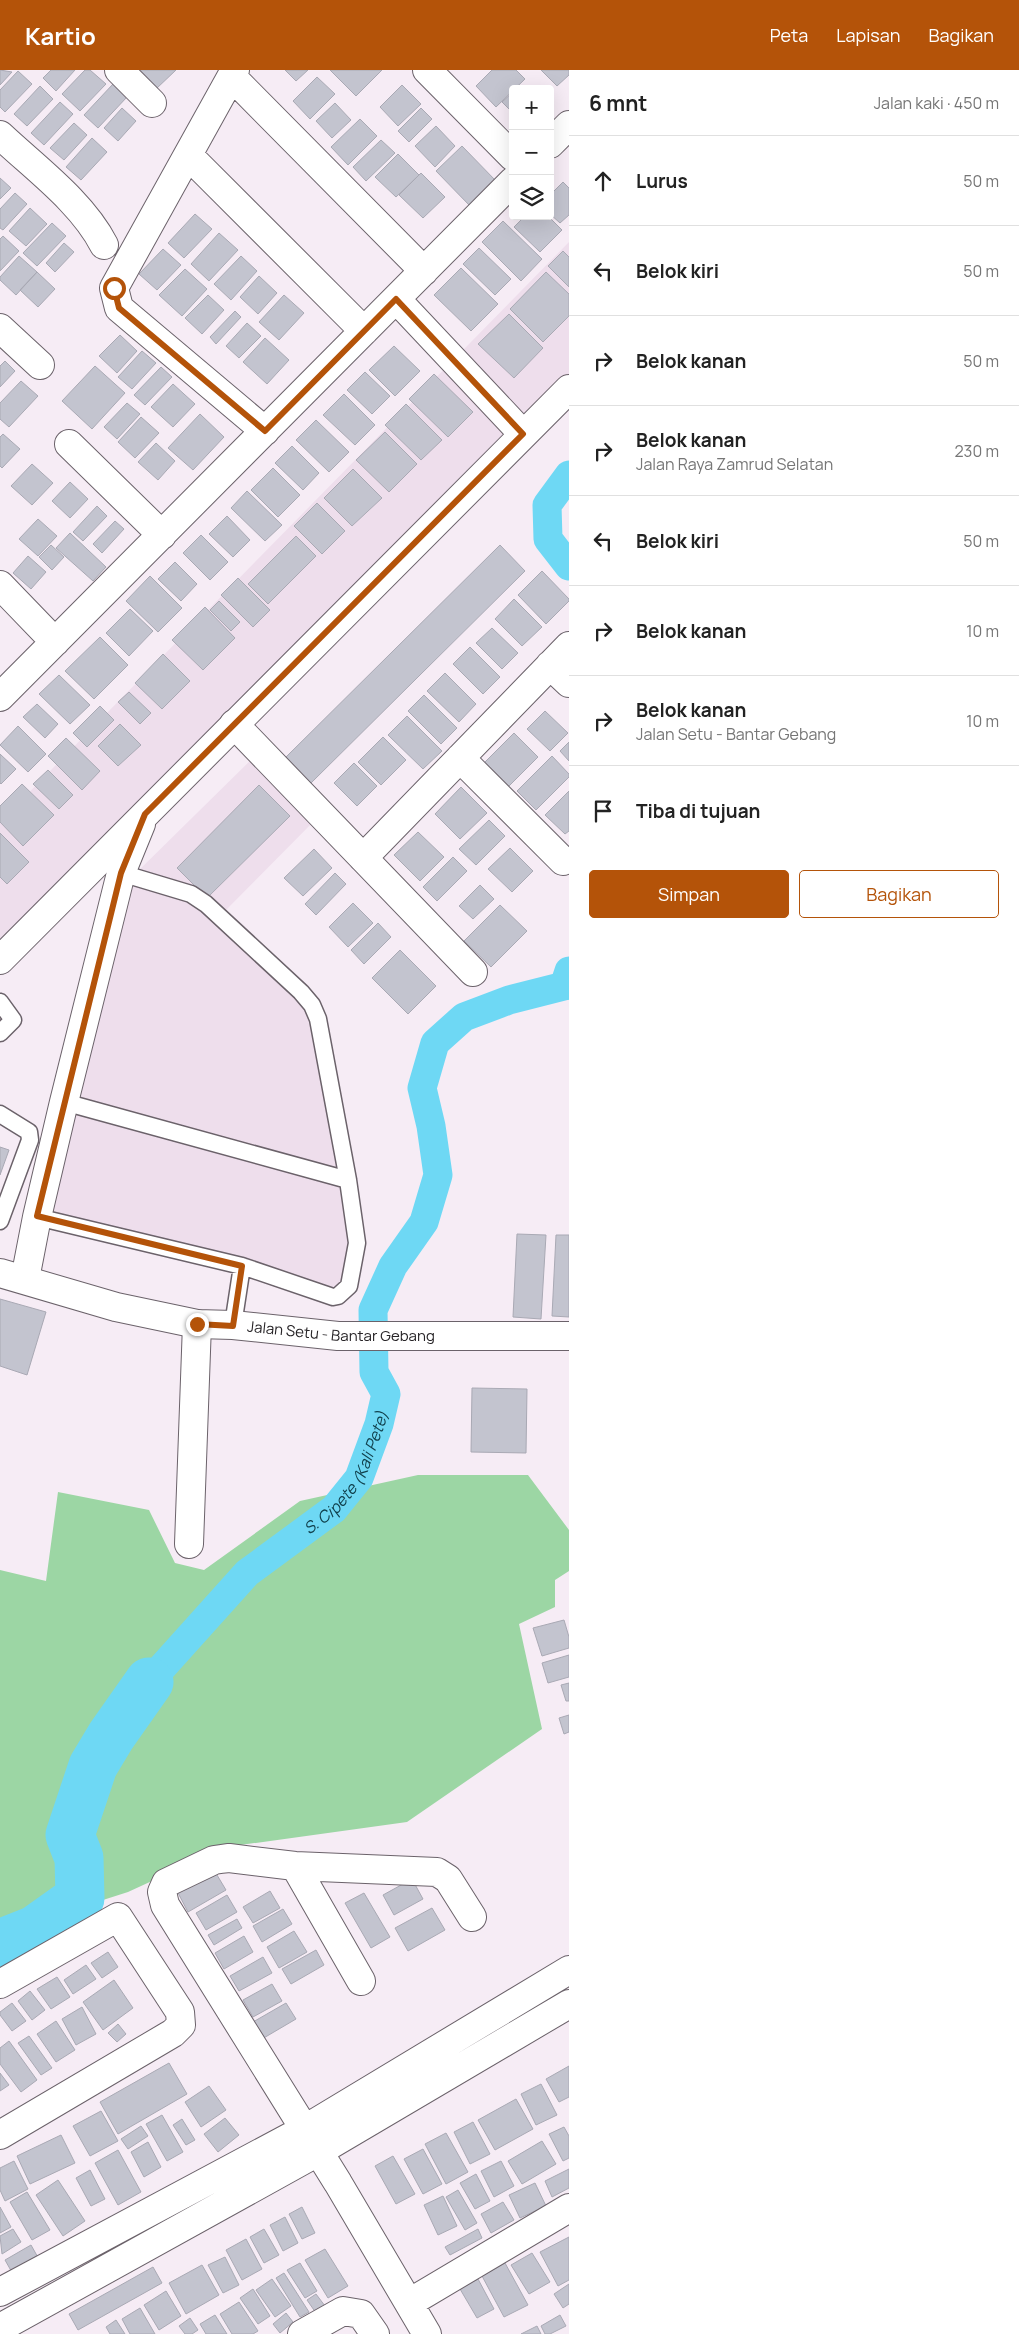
<!DOCTYPE html>
<html lang="id">
<meta charset="utf-8">
<style>
:root{--surface:#fff;--page:#f6f6f6;--text:#222;--muted:#767676;--line:#e0e0e0;--accent:#b45309}
body{margin:0;font-family:Manrope,sans-serif;background:var(--page);color:var(--text)}
.controls{position:absolute;right:15px;top:15px;display:grid;overflow:hidden;border-radius:5px;box-shadow:0 5px 20px #0002}
.controls button{width:45px;height:45px;display:grid;place-items:center;padding:0;border:0;border-bottom:1px solid var(--line);background:var(--surface);color:var(--text);font:25px sans-serif}
.stop{position:absolute;width:15px;height:15px;margin:-11px;border:4px solid #b45309;border-radius:50%;background:#fff}
.stop.end{background:#b45309;border-color:#fff;box-shadow:0 1px 5px #0008}
.list{margin:0;padding:0;list-style:none}
h2{display:flex;justify-content:space-between;align-items:center;height:65px;margin:0;padding:0 20px;font-size:21px}
h2 small{font-size:16px;font-weight:400;color:var(--muted)}
.list li{display:grid;grid-template-columns:32px 1fr auto;gap:15px;align-items:center;box-sizing:border-box;height:90px;padding:0 20px;border-top:1px solid var(--line)}
.list b{display:block;font-size:19px;white-space:nowrap}
.list p{margin:0;font-size:16px;white-space:nowrap;color:var(--muted)}
.list em{font-size:16px;font-style:normal;color:var(--muted)}
.actions{display:flex;gap:10px;padding:15px 20px}
.actions a{flex:1;padding:11px 0;border:1px solid var(--accent);border-radius:5px;text-align:center;font-size:18px;color:var(--accent)}
.actions .main{background:var(--accent);color:#fff}
.icon{flex:none;width:28px;height:28px;fill:none;stroke:currentColor;stroke-width:2;stroke-linecap:round;stroke-linejoin:round}
.map{position:relative;flex:none;width:569px;height:2264px;overflow:hidden}
header{display:flex;align-items:center;gap:30px;box-sizing:border-box;height:70px;padding:0 25px;background:var(--accent);color:#fff}
header strong{font-size:24px}
nav{display:flex;gap:28px;margin-inline-start:auto;font-size:18px}
main{display:flex}
aside{flex:1;background:var(--surface)}
.map>svg:first-child{display:block}
.built{fill:#eedeec}
.green{fill:#9cd6a4}
.lines{fill:none;stroke-linecap:round;stroke-linejoin:round}
.canal{stroke:#6ed8f4;stroke-width:29}
.river{stroke:#6ed8f4;stroke-width:49}
.building{fill:#c3c4cf;stroke:#a9a9b4}
.lane-casing{stroke:#6b626a;stroke-width:19}
.street-casing{stroke:#6b626a;stroke-width:30}
.secondary-casing{stroke:#6b626a;stroke-width:30}
.lane{stroke:#fff;stroke-width:16}
.street{stroke:#fff;stroke-width:28}
.secondary{stroke:#fff;stroke-width:28}
.route{stroke:#b45309;stroke-width:6}
.labels{text-anchor:middle;stroke-width:4;stroke-linejoin:round;paint-order:stroke}
.street-label{font-size:15px;fill:#272427;stroke:#fff}
.water-label{font-size:16px;font-style:italic;fill:#11414d;stroke:#fff}
</style>
<header>
<strong>Kartio</strong>
<nav><a>Peta</a><a>Lapisan</a><a>Bagikan</a></nav>
</header>
<main>
<div class="map">
<svg width="569" height="2264" viewBox="0 0 569 2264">
<rect width="100%" height="100%" fill="#f6ecf5"/>
<path class="built" d="M569 172V319L0 890V752Z
M260 681 321 744 220 846 312 935 357 1173 342 1223 37 1147 133 806Z"/>
<path class="green" d="M418 1405H528L569 1460V1501L555 1510V1537L519 1554 542 1659 407 1752 226 1777 128 1822 0 1863V1500L46 1511 58 1422 149 1440 175 1493 204 1500 300 1431Z"/>
<g class="lines">
<g class="canal">
<path d="M569 405 547 435 548 469 569 496"/>
<path id="s1" d="M149 1612 247 1503 334 1439 359 1408 379 1354 386 1324 374 1302 373 1240 393 1196 424 1152 438 1105 431 1056 422 1018 435 973 464 947 509 930 564 916 569 901"/>
</g>
<path class="river" d="M0 1874 35 1860 80 1828 79 1788 70 1765 93 1696 111 1666 149 1612"/>
</g>
<path class="building" d="M0 0 12 2 0 15Z
M51 0H75L56 21 43 8Z
M85 0H90L106 14 80 41 62 24Z
M138 0H176L156 19Z
M285 0H308L296 11Z
M330 0H382L356 26Z
M492 0H516L525 9 496 37 476 16Z
M541 0H569V5L557 16Z
M18 1 32 14 5 42 0 37V20Z
M317 7 335 24 310 49 293 31Z
M113 14 127 27 98 58 84 45Z
M402 15 421 34 398 56 380 37Z
M40 16 53 29 27 56 14 44Z
M513 22V43L502 32Z
M60 32 73 44 44 75 31 63Z
M335 33 351 50 332 68 316 51Z
M122 38 136 51 118 71 104 58Z
M421 38 432 49 409 72 398 61Z
M360 49 377 66 348 95 331 77Z
M74 53 87 65 64 90 50 78Z
M436 56 455 76 435 97 415 76Z
M92 68 107 82 81 110 66 97Z
M381 70 395 83 366 111 353 97Z
M462 76 496 111 470 136 436 101Z
M398 84 419 105 396 127 375 107Z
M421 103 445 127 423 148 399 125Z
M0 108 11 118 0 129Z
M563 112 569 118V145L560 153 550 144V125Z
M15 123 27 134 3 160 0 158V139Z
M30 138 47 154 26 176 9 161Z
M195 144 212 159 184 188 168 173Z
M525 146H548L562 160 540 182 514 157Z
M503 151 542 189 521 211 482 172Z
M52 153 66 166 37 196 23 183Z
M219 163 238 180 209 211 191 194Z
M3 166 19 181 0 201V169Z
M64 173 74 182 55 202 46 193Z
M479 178 511 209 495 225 463 194Z
M163 179 181 195 157 220 139 204Z
M563 181 569 187V217L548 196Z
M19 186 37 202 16 225 0 210V207Z
M241 186 257 201 231 230 214 214Z
M461 198 498 234 471 261 434 225Z
M185 199 207 219 182 246 159 225Z
M37 202 55 219 38 237 20 220Z
M546 202 569 224V246L543 272 510 239Z
M259 206 277 223 258 244 240 227Z
M208 225 224 240 202 264 185 248Z
M284 225 304 243 279 270 259 252Z
M235 241 241 247 216 274 210 267Z
M509 244 543 278 514 308 478 274Z
M247 253 261 266 239 288 226 276Z
M120 265 137 281 117 303 99 286Z
M265 268 289 290 267 314 243 292Z
M394 276 420 301 395 326 369 300Z
M142 281 156 293 132 319 118 307Z
M5 291 15 301 0 317V296Z
M95 296 125 323 92 359 62 331Z
M161 297 172 307 145 335 134 325Z
M365 302 390 326 372 344 347 320Z
M434 304 473 342 448 367 409 329Z
M21 311 38 326 9 357 0 349V333Z
M173 314 195 334 173 357 151 337Z
M344 324 375 355 355 375 323 345Z
M127 333 140 344 117 369 104 357Z
M406 334 442 370 421 390 385 355Z
M200 344 224 367 193 400 168 378Z
M141 347 159 363 135 388 118 372Z
M316 350 349 382 329 402 296 370Z
M385 362 417 394 389 422 356 390Z
M3 364 20 379 2 398 0 396V367Z
M156 373 175 391 158 410 138 392Z
M292 376 319 403 303 420 275 393Z
M32 394 53 413 32 435 11 416Z
M273 398 300 425 278 447 251 420Z
M353 399 382 428 352 456 324 428Z
M70 412 88 429 70 448 52 431Z
M247 421 282 455 265 471 231 438Z
M317 433 345 461 322 484 294 456Z
M97 436 107 446 83 471 73 462Z
M227 446 250 470 233 487 209 464Z
M38 449 57 466 38 486 19 469Z
M115 451 124 459 102 483 93 474Z
M70 463 106 497 93 511 56 478Z
M201 465 228 492 210 510 183 483Z
M296 466 316 486 268 534 248 514Z
M51 475 64 487 52 500 39 487Z
M500 475 525 501 310 714 284 689Z
M28 486 46 502 31 519 13 503Z
M175 492 197 514 181 531 158 509Z
M542 501 569 529V531L546 554 518 525Z
M150 506 182 538 158 562 126 531Z
M238 508 270 540 253 557 221 525Z
M514 529 542 557 522 576 495 549Z
M219 531 240 552 231 561 210 540Z
M205 537 235 568 203 600 172 570Z
M130 539 153 561 129 586 106 563Z
M492 558 518 583 502 599 476 573Z
M100 567 128 595 94 629 65 601Z
M470 577 500 607 483 624 453 594Z
M163 584 190 611 162 639 135 613Z
M445 603 476 634 459 652 427 621Z
M59 605 90 635 70 654 39 624Z
M129 622 151 643 140 654 118 632Z
M424 625 457 658 441 674 408 641Z
M37 634 58 654 45 668 23 647Z
M100 636 114 650 87 677 73 663Z
M545 641 568 663 550 681 527 659Z
M407 646 442 681 423 699 388 665Z
M120 654 141 675 118 696 98 676Z
M18 656 46 684 28 702 0 675Z
M514 663 538 687 508 717 484 693Z
M383 667 406 690 381 715 358 692Z
M66 668 100 701 82 720 48 686Z
M569 672V691L560 681Z
M0 684 16 699 1 714 0 713Z
M552 686 569 704V707L536 740 517 721Z
M354 693 377 716 357 736 334 713Z
M48 700 73 725 59 739 33 714Z
M22 714 54 745 23 776 0 752V736Z
M259 715 290 746 207 828 177 798Z
M461 717 487 743 460 769 435 744Z
M569 721V761L565 764 545 745Z
M489 750 505 766 476 795 459 779Z
M418 762 444 787 420 811 394 785Z
M0 763 29 792 7 814 0 807Z
M510 778 533 801 512 822 488 799Z
M314 779 332 798 303 826 284 808Z
M453 787 467 801 437 831 423 817Z
M335 803 346 814 316 845 305 834Z
M480 815 494 829 473 849 459 836Z
M353 833 373 853 348 877 329 857Z
M500 835 527 861 491 897 464 871Z
M378 853 391 867 364 894 351 880Z
M400 880 436 916 408 944 372 908Z
M0 1077 9 1080 0 1105Z
M517 1164 546 1165 541 1249 513 1247Z
M556 1165H569V1247L552 1246Z
M0 1229 46 1242 27 1305 0 1296Z
M472 1318 527 1319 526 1383 471 1382Z
M564 1550 569 1567V1578L542 1586 533 1558Z
M569 1585V1607L548 1613 542 1593Z
M569 1613V1631H566L561 1615Z
M569 1645V1662L564 1664 559 1648Z
M214 1800 226 1820 188 1842 177 1821Z
M412 1809 423 1829 394 1845 383 1825Z
M270 1821 280 1838 253 1853 243 1837Z
M364 1823 390 1867 371 1878 345 1833Z
M227 1825 237 1842 206 1860 196 1843Z
M432 1838 445 1860 408 1881 395 1858Z
M283 1839 292 1854 262 1872 253 1856Z
M237 1849 242 1858 214 1875 208 1865Z
M294 1861 307 1882 279 1898 267 1877Z
M244 1866 253 1882 224 1899 215 1883Z
M316 1880 324 1895 291 1914 282 1899Z
M108 1882 118 1897 102 1908 91 1893Z
M263 1887 272 1903 239 1921 230 1906Z
M86 1895 96 1909 73 1924 64 1910Z
M57 1907 70 1927 51 1939 37 1919Z
M114 1910 133 1938 103 1960 83 1932Z
M272 1914 282 1931 253 1947 243 1930Z
M30 1921 45 1940 32 1950 18 1931Z
M12 1933 26 1951 12 1961 0 1945V1942Z
M286 1933 296 1949 262 1969 253 1952Z
M82 1937 96 1964 76 1975 62 1949Z
M56 1951 75 1980 56 1992 37 1964Z
M118 1954 126 1964 117 1972 108 1963Z
M29 1966 52 1998 41 2005 18 1973Z
M9 1971 37 2010 21 2022 0 1994V1978Z
M169 1993 187 2024 118 2064 100 2032Z
M569 1996V2027L559 2032 546 2009Z
M0 2003 9 2015 0 2021Z
M541 2014 557 2045 536 2055 521 2024Z
M209 2016 226 2040 201 2057 185 2032Z
M516 2029 533 2059 495 2080 478 2050Z
M101 2041 118 2071 90 2086 73 2056Z
M162 2045 183 2082 167 2091 146 2054Z
M225 2048 239 2065 218 2082 204 2064Z
M182 2049 195 2070 186 2075 173 2055Z
M473 2052 490 2084 470 2094 454 2062Z
M141 2056 148 2066 128 2079 121 2069Z
M564 2057 569 2066V2088L563 2091 549 2064Z
M446 2063 468 2102 446 2114 425 2074Z
M61 2065 75 2093 30 2114 17 2086Z
M542 2071 556 2094 522 2114 508 2091Z
M148 2072 161 2097 144 2107 131 2082Z
M423 2079 442 2114 423 2124 404 2089Z
M118 2080 141 2122 118 2135 95 2093Z
M393 2086 415 2124 396 2134 375 2096Z
M14 2091 28 2119 5 2131 0 2120V2098Z
M501 2091 514 2116 494 2127 481 2101Z
M569 2099V2118L552 2127 545 2111Z
M90 2100 105 2129 91 2136 76 2108Z
M476 2104 490 2131 475 2139 460 2113Z
M58 2110 85 2151 63 2166 36 2125Z
M535 2113 546 2136 520 2148 509 2125Z
M458 2120 477 2153 465 2160 446 2127Z
M27 2122 50 2160 32 2170 10 2132Z
M443 2126 457 2156 438 2165 424 2135Z
M503 2132 514 2150 491 2163 481 2144Z
M0 2137 11 2157 0 2163Z
M302 2137 315 2163 302 2169 289 2144Z
M285 2147 298 2173 283 2181 270 2155Z
M13 2159 21 2172 2 2184 0 2166Z
M264 2159 279 2185 264 2193 250 2167Z
M478 2159 482 2168 450 2185 445 2177Z
M569 2167V2210L558 2216 540 2182Z
M246 2169 262 2199 242 2210 226 2180Z
M31 2175 40 2191 14 2206 5 2190Z
M325 2179 348 2216 328 2228 305 2190Z
M532 2183 550 2212 529 2224 511 2195Z
M225 2187 239 2215 223 2223 208 2195Z
M300 2193 317 2221 305 2228 287 2200Z
M505 2193 528 2235 504 2247 482 2206Z
M202 2195 219 2225 186 2244 169 2213Z
M153 2197 162 2213 78 2260 69 2244Z
M284 2203 309 2242 300 2247 276 2208Z
M272 2209 291 2236 275 2247 256 2220Z
M478 2209 494 2239 477 2248 460 2219Z
M569 2214V2234L563 2238 554 2224Z
M253 2219 270 2246 258 2254 240 2228Z
M166 2221 181 2246 159 2260 144 2235Z
M316 2224 325 2236 316 2243 307 2230Z
M239 2232 258 2261 253 2264H232L220 2244Z
M140 2238 155 2264H130L122 2249Z
M286 2243 293 2252 280 2263 273 2254Z
M215 2245 227 2264H206L200 2254Z
M560 2245 566 2256 550 2264H545L541 2256Z
M190 2248 198 2260 192 2264H185L179 2256Z
M116 2250 125 2264H110L106 2257Z
M537 2256 541 2264H521Z"/>
<g class="lines">
<g class="lane-casing">
<path id="lane" d="M0 932 13 950 0 963
M64 1032 348 1110
M0 1044 29 1062 30 1070 0 1151
M37 1147 242 1196 333 1227 338 1226 349 1216 357 1173 348 1110 318 949 312 935 301 922 206 834 191 824 121 803
M233 1255 242 1196"/>
</g>
<g class="street-casing">
<path id="street" d="M119 0 152 33
M235 0 114 218 119 238 265 361
M427 0 513 87
M232 7 424 201
M0 65C35 98 82 132 104 175
M550 74 569 55
M188 85 364 261
M396 229 523 364
M0 258 40 295
M69 374 162 465
M0 515 55 572
M550 595 569 613
M0 627 513 111
M234 654 473 902
M460 688 563 791
M363 788 569 576
M189 1474 197 1254
M295 1796 361 1911
M0 1914 118 1847 180 1942 181 1955 173 1963 0 2065
M0 2222 305 2059 569 1900
M409 2233 569 2138
M0 2258 318 2082 569 1934
M302 2264 343 2241 361 2244 375 2264
M427 2264 338 2113 165 1835 162 1822 166 1813 214 1790 221 1789 229 1788 295 1796 437 1802 448 1809 472 1847"/>
</g>
<g class="secondary-casing">
<g id="secondary">
<path d="M0 890 569 319"/>
<path id="s2" d="M0 1203 116 1237 197 1254 233 1255 338 1266H569"/>
<path d="M25 1209 37 1147 64 1032 121 803 141 754"/>
</g>
</g>
<use href="#lane" class="lane"/>
<use href="#street" class="street"/>
<use href="#secondary" class="secondary"/>
</g>
<g class="lines">
<path class="route" d="M114 218 119 238 265 361 396 229 523 364 145 744 121 803 37 1146 242 1196 233 1256 197 1254"/>
</g>
<g class="labels">
<g class="street-label">
<text dy="5" stroke="none"><textPath href="#s2" startOffset="348">Jalan Setu - Bantar Gebang</textPath></text>
</g>
<g class="water-label">
<text dy="6" stroke="none"><textPath href="#s1" startOffset="292">S. Cipete (Kali Pete)</textPath></text>
</g>
</g>
</svg>
<div class="controls">
<button>+</button>
<button>−</button>
<button><svg class="icon" aria-label="layers" viewBox="0 0 24 24"><path d="M12 4l9 5-9 5-9-5zM3 14l9 5 9-5"/></svg></button>
</div>
<div class="stop" style="left:114px;top:218px"></div>
<div class="stop end" style="left:197px;top:1254px"></div>
</div>
<aside>
<h2>6 mnt<small>Jalan kaki · 450 m</small></h2>
<ul class="list">
<li><svg class="icon" aria-label="ahead" viewBox="0 0 24 24"><path d="M12 20V5M6 11l6-6 6 6"/></svg><div><b>Lurus</b></div><em>50 m</em></li>
<li><svg class="icon" aria-label="left" viewBox="0 0 24 24"><path d="M17 20v-9H6M10 6l-5 5 5 5"/></svg><div><b>Belok kiri</b></div><em>50 m</em></li>
<li><svg class="icon" aria-label="right" viewBox="0 0 24 24"><path d="M7 20v-9h11M14 6l5 5-5 5"/></svg><div><b>Belok kanan</b></div><em>50 m</em></li>
<li><svg class="icon" aria-label="right" viewBox="0 0 24 24"><path d="M7 20v-9h11M14 6l5 5-5 5"/></svg><div><b>Belok kanan</b><p>Jalan Raya Zamrud Selatan</p></div><em>230 m</em></li>
<li><svg class="icon" aria-label="left" viewBox="0 0 24 24"><path d="M17 20v-9H6M10 6l-5 5 5 5"/></svg><div><b>Belok kiri</b></div><em>50 m</em></li>
<li><svg class="icon" aria-label="right" viewBox="0 0 24 24"><path d="M7 20v-9h11M14 6l5 5-5 5"/></svg><div><b>Belok kanan</b></div><em>10 m</em></li>
<li><svg class="icon" aria-label="right" viewBox="0 0 24 24"><path d="M7 20v-9h11M14 6l5 5-5 5"/></svg><div><b>Belok kanan</b><p>Jalan Setu - Bantar Gebang</p></div><em>10 m</em></li>
<li><svg class="icon" aria-label="arrive" viewBox="0 0 24 24"><path d="M6 21V4h12l-3 4 3 4H6"/></svg><div><b>Tiba di tujuan</b></div></li>
</ul>
<div class="actions"><a class="main">Simpan</a><a>Bagikan</a></div>
</aside>
</main>
